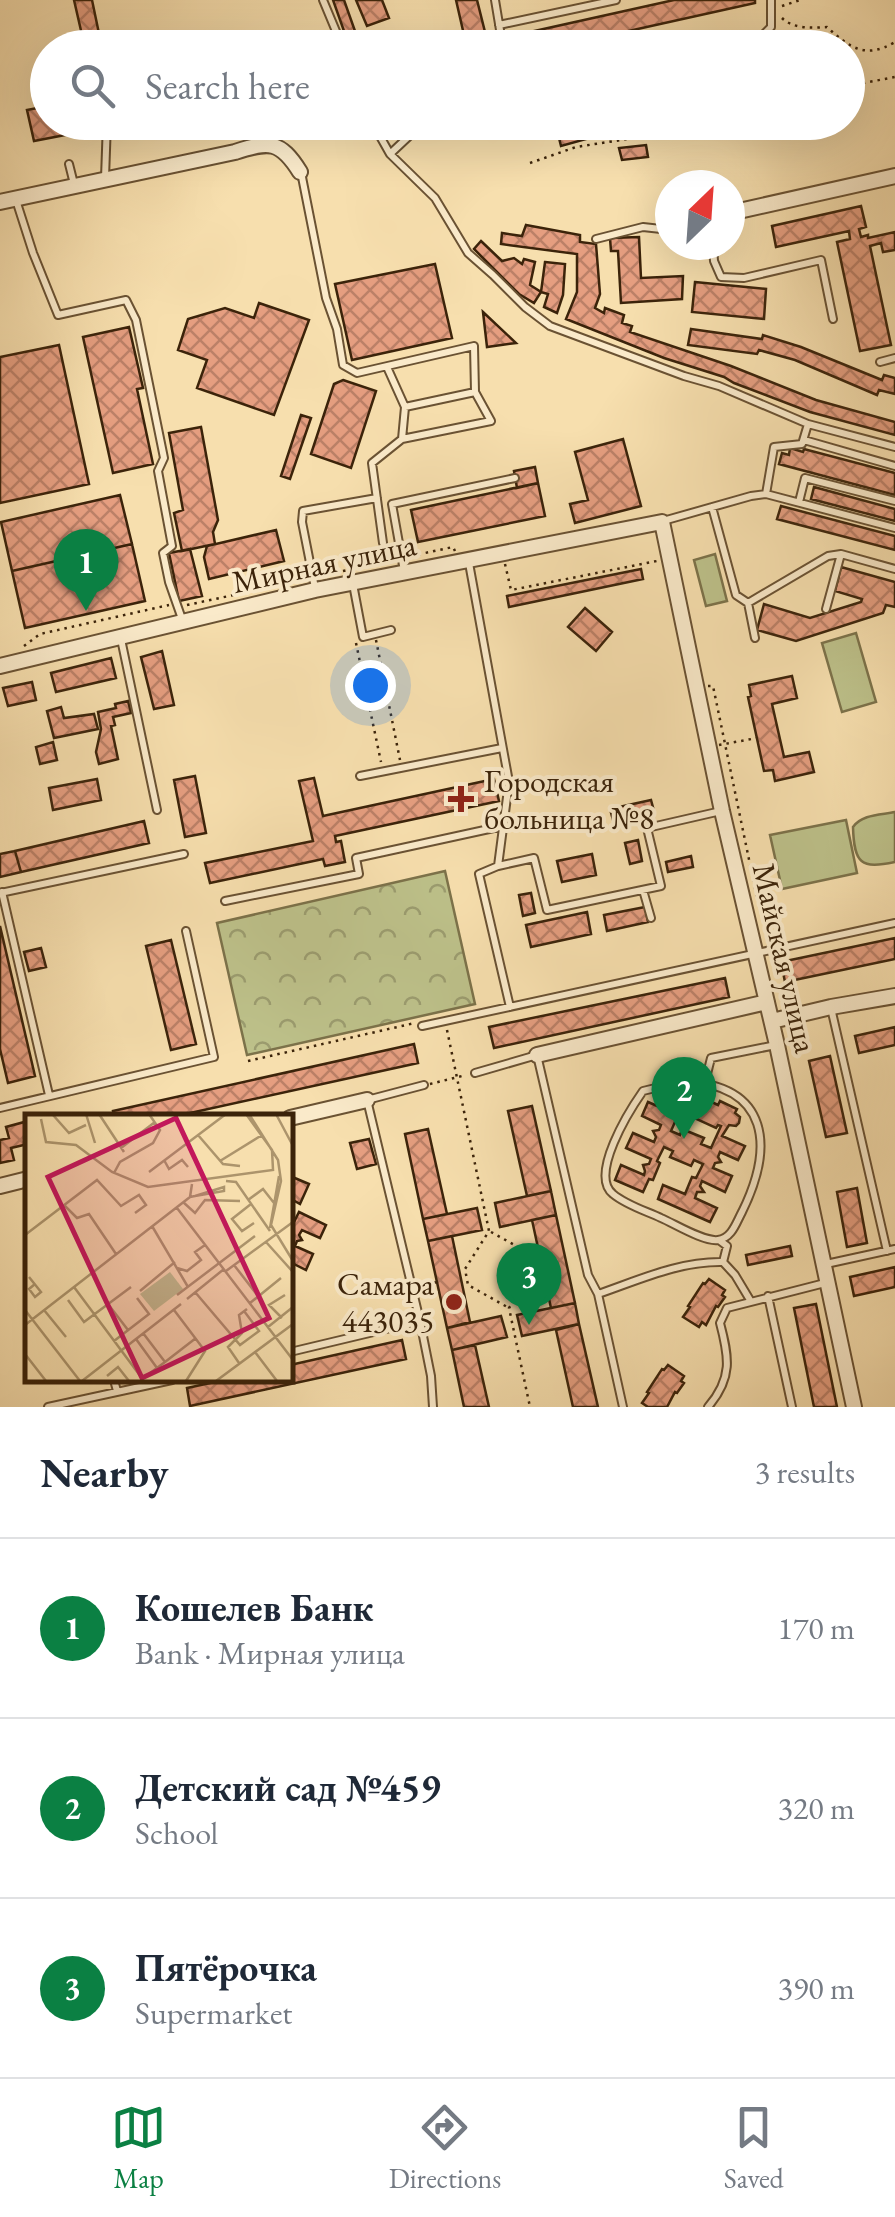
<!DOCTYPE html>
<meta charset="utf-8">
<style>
:root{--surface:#fff;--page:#f6f6f7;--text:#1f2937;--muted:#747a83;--line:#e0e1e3;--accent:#0b8043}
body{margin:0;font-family:"EB Garamond",serif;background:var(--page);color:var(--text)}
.compass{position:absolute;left:655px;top:170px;width:90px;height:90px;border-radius:50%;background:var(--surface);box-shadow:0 10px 40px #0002;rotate:25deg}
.you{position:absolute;left:370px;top:685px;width:35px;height:35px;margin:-25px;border:8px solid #fff;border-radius:50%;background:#1a73e8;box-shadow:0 0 0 15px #1a73e833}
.badge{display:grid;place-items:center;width:65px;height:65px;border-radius:50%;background:var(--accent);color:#fff;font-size:32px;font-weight:700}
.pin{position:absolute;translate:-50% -82px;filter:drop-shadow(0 2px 5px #0008)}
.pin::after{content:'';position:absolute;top:52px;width:35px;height:30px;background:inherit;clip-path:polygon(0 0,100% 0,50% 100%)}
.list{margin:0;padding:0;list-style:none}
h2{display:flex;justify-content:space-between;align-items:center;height:130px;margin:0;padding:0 40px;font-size:42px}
h2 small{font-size:32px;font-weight:400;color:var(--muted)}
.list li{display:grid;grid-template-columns:65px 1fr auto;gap:30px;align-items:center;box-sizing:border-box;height:180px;padding:0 40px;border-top:2px solid var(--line)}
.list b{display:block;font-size:38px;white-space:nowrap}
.list p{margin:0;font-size:32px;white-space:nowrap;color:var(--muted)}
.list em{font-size:32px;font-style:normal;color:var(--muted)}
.icon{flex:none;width:55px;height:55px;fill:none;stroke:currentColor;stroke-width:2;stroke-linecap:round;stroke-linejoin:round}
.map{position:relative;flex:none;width:895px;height:1407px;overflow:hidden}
.search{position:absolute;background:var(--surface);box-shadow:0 10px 40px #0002;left:30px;right:30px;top:30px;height:110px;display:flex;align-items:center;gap:25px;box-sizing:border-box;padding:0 35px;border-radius:55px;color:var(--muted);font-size:38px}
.sheet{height:670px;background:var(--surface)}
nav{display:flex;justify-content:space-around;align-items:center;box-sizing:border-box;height:140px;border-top:2px solid var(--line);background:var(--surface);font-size:28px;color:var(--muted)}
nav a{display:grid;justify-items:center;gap:5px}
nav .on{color:var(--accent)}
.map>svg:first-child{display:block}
.grass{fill:#bdc18a;stroke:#7c724a;stroke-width:2.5}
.park{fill:url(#park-crowns);stroke:#7c724a;stroke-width:2.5}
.building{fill:url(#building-cross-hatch);stroke:#3b230a;stroke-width:2.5}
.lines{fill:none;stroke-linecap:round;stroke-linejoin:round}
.service-casing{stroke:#6a5233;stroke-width:10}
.minor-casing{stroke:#6a5233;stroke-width:18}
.path{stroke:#3b230a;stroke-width:2.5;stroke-dasharray:2.5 5;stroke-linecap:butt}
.service{stroke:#faeaca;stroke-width:6}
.minor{stroke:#faeaca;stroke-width:14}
.poi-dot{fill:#8f2418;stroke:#faeaca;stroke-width:4}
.labels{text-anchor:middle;stroke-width:8;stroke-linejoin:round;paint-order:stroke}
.street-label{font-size:32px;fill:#3b230a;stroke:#faeaca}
.poi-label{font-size:32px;fill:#3b230a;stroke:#faeaca;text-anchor:start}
.inset-road{fill:none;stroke:#ac946c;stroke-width:2.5}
.view{fill:#c2185b;fill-opacity:0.15;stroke:#c2185b;stroke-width:5}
.inset-edge{fill:none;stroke:#3b230a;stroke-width:5}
</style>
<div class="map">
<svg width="895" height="1407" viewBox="0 0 895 1407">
<defs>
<pattern id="park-crowns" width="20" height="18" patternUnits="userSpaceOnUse" patternTransform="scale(2.5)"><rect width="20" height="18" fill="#bdc18a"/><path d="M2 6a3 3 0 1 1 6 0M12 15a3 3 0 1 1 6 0" fill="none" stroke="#9b9c6f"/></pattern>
<pattern id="building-cross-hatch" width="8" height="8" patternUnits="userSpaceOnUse" patternTransform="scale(2.5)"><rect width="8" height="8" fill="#e59e80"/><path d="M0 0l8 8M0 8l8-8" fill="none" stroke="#bb8067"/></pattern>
</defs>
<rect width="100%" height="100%" fill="#f7dfae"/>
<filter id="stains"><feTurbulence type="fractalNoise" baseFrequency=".002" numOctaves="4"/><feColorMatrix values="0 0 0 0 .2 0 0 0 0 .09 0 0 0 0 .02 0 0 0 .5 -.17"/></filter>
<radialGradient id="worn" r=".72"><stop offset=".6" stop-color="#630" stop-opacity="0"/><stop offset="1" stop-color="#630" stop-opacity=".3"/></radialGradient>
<path class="grass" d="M715 554 727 601 706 606 694 560Z
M856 633 876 702 842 712 822 643Z
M895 812V862C861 869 854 864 853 827 862 814 881 815 895 812Z
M846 820 857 873 782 889 770 835Z"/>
<path class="park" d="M445 871 475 1004 247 1055 217 923Z"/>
<path class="building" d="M74 0H92L102 48H85Z
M333 0H344L361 48H350Z
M356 0H382L389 18 367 26Z
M456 0H477L489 48H467Z
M674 0H755V3L552 48H515L512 36Z
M48 106V122H89L91 130 34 141 27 110Z
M555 122 605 123 608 133 561 146Z
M617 122H665L666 125 651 129 636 131 630 129 620 131Z
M710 122H721L724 131 700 137 697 126Z
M646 145 648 157 622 160 619 148Z
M861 206 866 227 859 229 861 237 868 235V238L895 232V250L883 252 881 243 870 246 891 345 860 351 837 242 850 239 849 231 776 247 772 226Z
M526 225 580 235V242L596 244 600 294 595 308 604 313 605 308 624 315 622 323 632 326 630 332 731 366 816 400 895 422V435L810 412 734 383 724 377 664 358 566 319 577 292V254L501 244 502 233 522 236Z
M639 237 641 278 683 276 682 299 621 303 618 251H611L610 238Z
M481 241 502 261 514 258 522 264 524 259 535 262 530 285 541 292 534 303 519 294 474 249Z
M545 262 565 264 563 295 557 313 544 307 548 294 541 292Z
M435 264 452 338 352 360 335 284Z
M695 282 766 289 764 319 692 312Z
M259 303 309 320 274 415 197 388 207 360 178 350 188 319 225 308 254 318Z
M483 312 516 343 487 347Z
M129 327 143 388 137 389 153 464 113 473 83 337Z
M691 329 762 339 763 335 801 347 882 380 884 375 895 378V394L879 390 877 395 795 360 759 350 757 354 688 345Z
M59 345 89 484 0 503V357Z
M343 380 376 391 351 468 311 454 334 384Z
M301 415 311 418 290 479 281 476Z
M201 427 218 520 213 532 215 544 182 551 174 513 183 510 169 433Z
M623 439 641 506 575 523 570 504 588 500 575 452Z
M790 448 803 452 804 449 895 473V495L779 464 782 453 789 455Z
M535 467 538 483 517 488 514 471Z
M538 483 545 516 418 542 411 510Z
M814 487 895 509V521L811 499Z
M120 495 132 544 12 571 1 522Z
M781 506 895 536V550L777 519Z
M276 530 284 561 209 579 204 557 207 546Z
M132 544 145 601 25 628 12 571Z
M190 549 202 596 179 601 169 553Z
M841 567 895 582V607L886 605 883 613 796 641 757 630 764 604 810 618 861 602 862 599 835 591Z
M641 569 643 579 509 607 507 596Z
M585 608 612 632 596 651 568 627Z
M162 651 174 705 154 709 141 657Z
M111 658 116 678 56 692 51 673Z
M792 676 797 698 772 704 784 757 809 752 814 772 775 781 773 770 764 771 748 697 751 696 749 685Z
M32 682 36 700 8 706 3 688Z
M128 701 131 713 113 717 115 725 111 726 118 759 99 764 96 752 101 729 98 712 116 708 115 704Z
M61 707 64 718 94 714 98 729 54 738 47 711Z
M53 742 57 760 40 764 36 747Z
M195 776 206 833 185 837 174 780Z
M314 778 323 816 494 779 499 801 335 836 336 842 341 841 345 862 325 866 323 859 210 883 205 863 313 841 299 781Z
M97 779 101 800 53 810 49 788Z
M651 800 654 811 613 820 610 809Z
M144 821 149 843 21 872 15 851Z
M638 840 642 861 630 864 625 843Z
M15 851 21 872 0 877V854Z
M592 854 596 875 562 882 557 861Z
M691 856 693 867 668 872 666 862Z
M531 893 535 913 523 916 519 895Z
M645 907 648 922 607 931 604 915Z
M587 912 591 934 531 947 526 925Z
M0 926 35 1076 8 1083 0 1049Z
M895 938V959L785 982 781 962Z
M171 940 196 1044 171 1050 146 946Z
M41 948 46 967 29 971 24 952Z
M725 978 729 997 494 1048 489 1027Z
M895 1027V1045L859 1053 855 1036Z
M414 1044 418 1063 172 1117H114L113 1111Z
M830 1056 847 1133 826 1137 809 1061Z
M701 1097 718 1105 720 1101 737 1109 735 1113 740 1117 739 1123 736 1126 729 1125 722 1136 745 1146 738 1160 720 1152 718 1157 721 1162 715 1163 713 1168 732 1176 725 1192 702 1181 700 1186 704 1192H697L695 1198 717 1208 710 1222 658 1199 663 1185 685 1194 692 1177 696 1178 703 1164 694 1160 691 1166 670 1157 673 1151 664 1147 657 1161 660 1163 653 1180 649 1179 643 1192 615 1180 621 1165 644 1175 645 1171 643 1165 649 1164 651 1159 626 1148 633 1133 654 1142 656 1137 653 1131 659 1130 661 1125 642 1116 648 1102 678 1115 671 1131 680 1135 682 1129 704 1138 701 1144 711 1148 721 1126 718 1125 716 1128 692 1117Z
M532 1106 551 1191 527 1196 508 1111Z
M28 1121V1144L11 1148 14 1160 0 1163V1140L9 1138 6 1127Z
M428 1129 447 1214 423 1219 405 1134Z
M369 1139 376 1164 357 1169 350 1143Z
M290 1176 309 1184 300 1204 291 1199 290 1201Z
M857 1188 867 1243 847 1247 837 1192Z
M551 1191 556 1215 500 1227 495 1203Z
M477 1208 482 1230 428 1241 423 1219Z
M299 1212 326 1225 320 1238 302 1230 299 1235 302 1240 297 1241 295 1246 313 1254 306 1270 290 1262V1225L292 1226Z
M556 1215 575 1303 551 1308 532 1220Z
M452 1236 470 1322 447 1328 428 1241Z
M790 1246 792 1256 748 1265 746 1255Z
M895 1267V1287L854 1296 850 1277Z
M709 1279 725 1290 722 1295 725 1297 718 1307 716 1306 706 1325 702 1322 699 1327 683 1317 690 1307 688 1306 703 1283 705 1284Z
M575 1303 579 1324 522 1336 517 1315Z
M816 1304 837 1407H814L794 1308Z
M501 1316 507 1337 452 1350 447 1328Z
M579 1324 598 1407H573L556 1330Z
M402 1340 406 1359 190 1406 187 1388 224 1380H290V1365Z
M475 1345 489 1407H464L452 1350Z
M668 1365 684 1376 681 1381 684 1383 677 1393 675 1392 667 1407H648L642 1403 649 1393 647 1392 662 1369 664 1370Z"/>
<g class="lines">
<g class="service-casing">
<path id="service" d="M323 0 343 48
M495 0 503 48
M499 25 616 0
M738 48 761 37 771 27V0
M372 122 390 154 435 198 468 253 493 275 525 307 550 326 684 376 719 386 808 424 895 447
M390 154 424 122
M69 164 74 184
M301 172 326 298 337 329 343 365 357 373 474 346 475 392 491 421 402 439
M105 178 107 122
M16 200 33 253 58 315 126 300 136 320 164 458 158 471 172 546 163 553 169 582 182 619
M596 239 643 227 661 229 670 227
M713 245 714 261 721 277 744 278 821 260 833 319
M880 362 895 358
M405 407 475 392
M804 440 895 466
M766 494 895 528
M799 502 805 478 895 501
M712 507 736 595 748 603 828 556 841 554 895 569
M663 521 751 496 766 494 774 447 802 444 808 424
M383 543 372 463 402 439 405 407 387 367
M469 563 509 782 498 866 479 874 510 1007
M404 571 392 504 515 478
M353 584 363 637 391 630
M315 588 302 522 303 511 377 498
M748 603 755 638
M826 609 841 554
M121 639 157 810
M360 776 502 748
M498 866 534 858 547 910 661 886 647 828 721 811
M643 890 651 918
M2 892 49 1095
M0 893 184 854
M225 901 359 874 356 858 503 826
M831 1008 887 1251
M422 1026 895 923
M475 1073 537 1055 588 1275 598 1294 623 1407
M684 1081C770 1086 774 1147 742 1212 736 1223 732 1238 718 1240 704 1242 675 1224 661 1218 646 1211 626 1205 613 1194 589 1175 629 1111 643 1091Z
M705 1082 711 1058 776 1045
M424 1085 367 1100 420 1321 431 1376 433 1407
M0 1108 214 1057 186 931
M719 1240 727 1246 723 1262
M826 1264 895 1249
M598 1294C639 1280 679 1261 723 1262L735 1275 750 1300
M768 1296 792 1407
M290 1352 420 1321
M114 1380 117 1391
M48 1407 172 1380
M708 1407C733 1378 729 1357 720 1323L727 1308 825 1283"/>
</g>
<g class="minor-casing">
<path id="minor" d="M0 202 235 152C269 141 280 140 300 172
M730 213 895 176
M0 666 315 590 662 522 722 811 777 1045 854 1407
M772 1021 831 1007 895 996
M537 1055 767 1002
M290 1118 367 1100
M0 1186 28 1179"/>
</g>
<path class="path" d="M782 6 800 0
M782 18C793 29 812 28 827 27 849 47 865 60 895 42
M848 86 895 77
M530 163 576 147 653 135 684 122
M411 556 453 547 455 551
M505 564 511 590 657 561
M343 571 394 560
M187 605 243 593
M376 640 400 760
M356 643 381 762
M24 646 40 634 169 605
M708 686H713L757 898
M368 691 384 688
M719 745 757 738
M447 1030 489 1231 465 1269 468 1285 509 1308
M248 1061 415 1023
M430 1084 466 1075
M491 1232 529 1253 534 1273 509 1308 530 1407
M419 1286 437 1282"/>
<use href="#service" class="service"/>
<use href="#minor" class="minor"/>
</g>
<g class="poi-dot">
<path d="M456 784h10v10h10v10h-10v10h-10v-10h-10v-10h10z"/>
<circle cx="454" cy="1302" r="10"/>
</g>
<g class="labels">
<g class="street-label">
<text transform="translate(324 563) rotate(-12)" y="11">Мирная улица</text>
<text transform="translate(785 958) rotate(77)" y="11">Майская улица</text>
</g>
<g class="poi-label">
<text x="484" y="792">Городская<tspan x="484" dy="37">больница №8</tspan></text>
<text x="434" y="1295" text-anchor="end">Самара<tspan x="434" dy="37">443035</tspan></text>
</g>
</g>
<g transform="translate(25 1114)">
<rect width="268" height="268" fill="#f7dfae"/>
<path d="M145 158 158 175 129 197 115 180Z" fill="#bdc18a"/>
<path class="inset-road" d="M61 0 70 29M74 0 99 38M224 0 253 46 256 67 246 111 268 147M251 0 268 32M28 1 44 19 61 11M16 5 21 28 51 31 87 58 123 73 248 56 247 36 221 0M173 21 198 50 215 52M96 34 130 8M139 46 144 55 157 46 163 53M195 47 237 21M124 58 201 0M89 59 95 48 128 29 135 16 124 0M201 67 211 68 245 117M165 83 170 82 199 77V73L170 82M223 86 238 75 249 89M158 88 170 99 180 86 215 87M226 90 207 105 217 117 229 109M39 91 52 104 64 100 91 140M152 94 268 246M127 112 163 173M245 114 254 62M0 121 72 66 96 92 114 81 121 91 110 99M241 128 268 158M209 151 233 182M152 154 162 157 176 146 170 138 180 131M201 157 268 108M4 163 16 178 10 183 4 175 10 170M49 173 119 267M115 177 150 148M170 178 215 231 234 217 219 197M152 181 230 122M162 185 199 155M43 186 59 208 106 173M225 189 256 164M83 190 103 216M0 196 55 267M19 196 41 223M149 196 180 237 161 267M257 204 244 191 260 181M0 211 165 83 167 70M243 213 268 193M111 225 132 254M89 227 124 200 112 184M230 238 252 267M0 240 21 267M140 248 171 224M214 249 203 233 217 219 214 201 222 195M82 262 93 253 104 267M117 265 140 248 118 219M57 267 156 190M191 267 268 210"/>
<path class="view" d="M151 4 244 204 117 264 23 63Z"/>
<rect width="268" height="268" class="inset-edge"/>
</g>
<rect width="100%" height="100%" filter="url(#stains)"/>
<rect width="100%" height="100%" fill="url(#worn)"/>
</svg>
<svg class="compass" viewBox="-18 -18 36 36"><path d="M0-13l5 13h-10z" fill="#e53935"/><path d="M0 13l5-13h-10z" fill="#747a83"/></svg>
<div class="you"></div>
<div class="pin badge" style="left:86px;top:611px">1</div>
<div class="pin badge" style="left:684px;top:1139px">2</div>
<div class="pin badge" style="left:529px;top:1325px">3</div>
<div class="search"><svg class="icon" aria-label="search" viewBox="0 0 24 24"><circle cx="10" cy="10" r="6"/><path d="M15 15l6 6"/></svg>Search here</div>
</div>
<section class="sheet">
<h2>Nearby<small>3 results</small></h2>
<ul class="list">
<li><span class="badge">1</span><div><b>Кошелев Банк</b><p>Bank · Мирная улица</p></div><em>170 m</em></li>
<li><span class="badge">2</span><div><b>Детский сад №459</b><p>School</p></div><em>320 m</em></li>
<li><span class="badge">3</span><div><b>Пятёрочка</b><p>Supermarket</p></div><em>390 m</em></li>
</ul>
</section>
<nav>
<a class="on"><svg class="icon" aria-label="map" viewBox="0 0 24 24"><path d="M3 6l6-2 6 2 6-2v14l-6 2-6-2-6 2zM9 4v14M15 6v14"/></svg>Map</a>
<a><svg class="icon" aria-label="directions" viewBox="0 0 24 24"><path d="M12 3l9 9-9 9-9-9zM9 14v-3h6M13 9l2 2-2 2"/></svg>Directions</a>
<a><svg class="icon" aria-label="saved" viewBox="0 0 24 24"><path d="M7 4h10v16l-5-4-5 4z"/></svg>Saved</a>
</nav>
